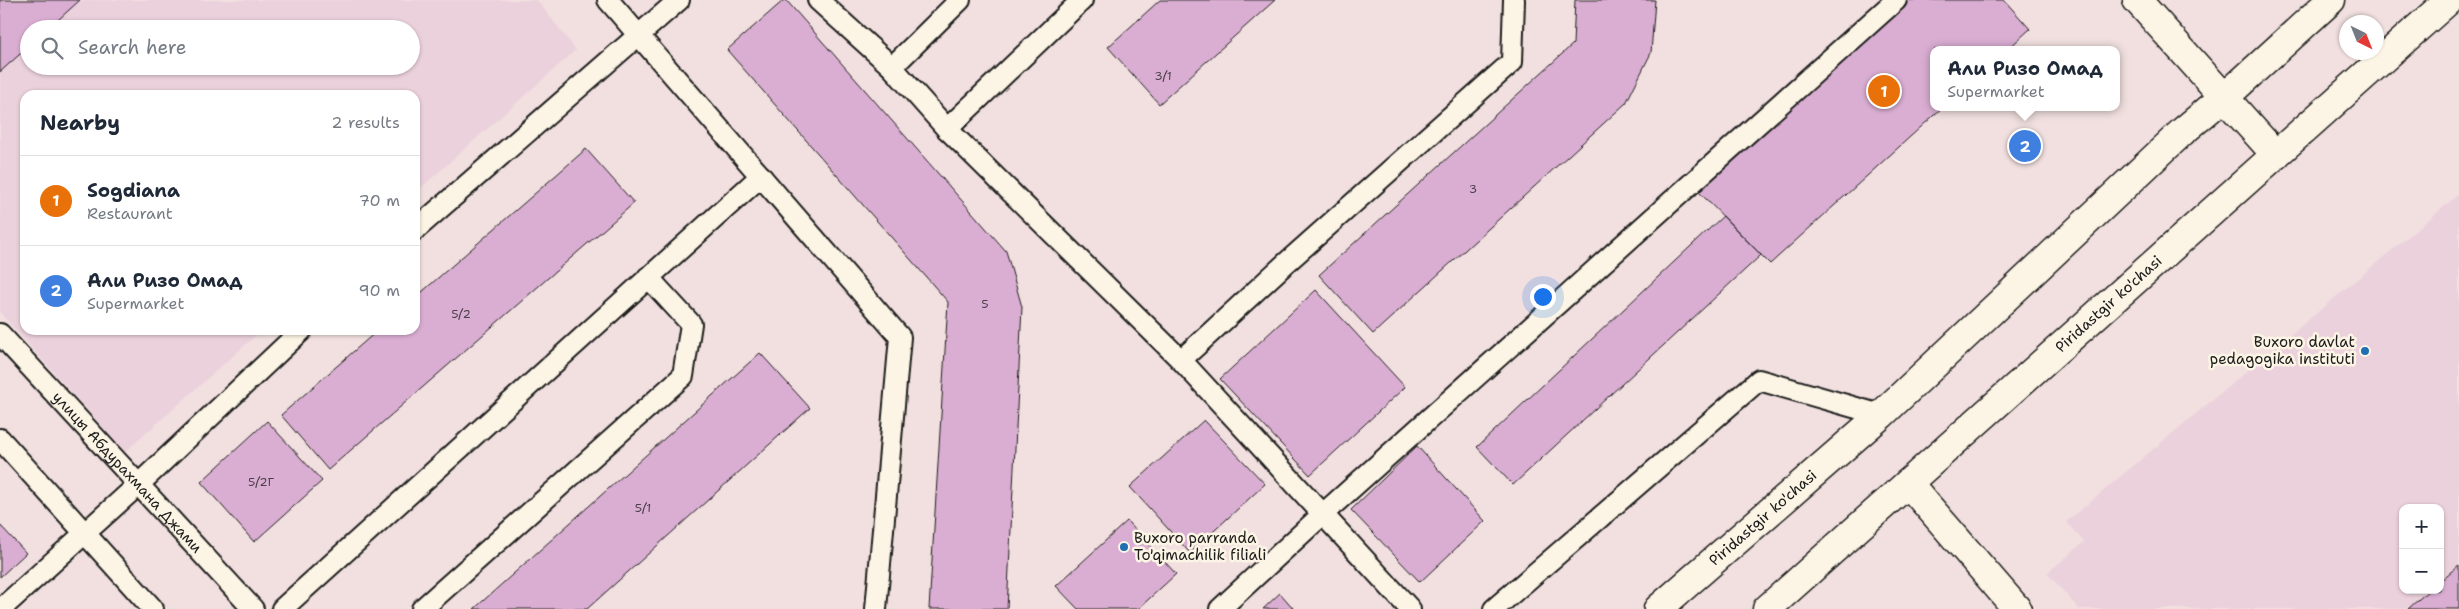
<!DOCTYPE html>
<meta charset="utf-8">
<style>
:root{--surface:#fff;--page:#f6f6f7;--text:#1f2937;--muted:#747a83;--line:#e0e1e3;--accent:#db2777}
body{margin:0;font-family:"Shantell Sans",sans-serif;background:var(--page);color:var(--text)}
.controls{position:absolute;right:15px;bottom:15px;display:grid;overflow:hidden;border-radius:10px;box-shadow:0 1px 4px #0004}
.controls button{width:45px;height:45px;display:grid;place-items:center;padding:0;border:0;border-bottom:1px solid var(--line);background:var(--surface);color:var(--text);font:25px sans-serif}
.compass{position:absolute;left:2339px;top:15px;width:45px;height:45px;border-radius:50%;background:var(--surface);box-shadow:0 1px 4px #0004;rotate:137deg}
.you{position:absolute;left:1542px;top:296px;width:18px;height:18px;margin:-12px;border:4px solid #fff;border-radius:50%;background:#1a73e8;box-shadow:0 0 0 8px #1a73e833}
.badge{display:grid;place-items:center;width:32px;height:32px;border-radius:50%;background:var(--accent);color:#fff;font-size:16px;font-weight:700}
.pin{position:absolute;translate:-50% -50%;border:2px solid #fff;box-shadow:0 1px 5px #0006}
.popup{position:absolute;left:1930px;top:46px;width:190px;height:65px;box-sizing:border-box;display:grid;place-content:center;border-radius:10px;background:var(--surface);filter:drop-shadow(0 1px 4px #0005);font-size:16px;white-space:nowrap;color:var(--muted)}
.popup b{font-size:19px;color:var(--text)}
.popup::after{content:'';position:absolute;left:50%;top:100%;margin-left:-10px;border:10px solid transparent;border-top-color:var(--surface)}
.list{margin:0;padding:0;list-style:none}
h2{display:flex;justify-content:space-between;align-items:center;height:65px;margin:0;padding:0 20px;font-size:21px}
h2 small{font-size:16px;font-weight:400;color:var(--muted)}
.list li{display:grid;grid-template-columns:32px 1fr auto;gap:15px;align-items:center;box-sizing:border-box;height:90px;padding:0 20px;border-top:1px solid var(--line)}
.list b{display:block;font-size:19px;white-space:nowrap}
.list p{margin:0;font-size:16px;white-space:nowrap;color:var(--muted)}
.list em{font-size:16px;font-style:normal;color:var(--muted)}
.icon{flex:none;width:28px;height:28px;fill:none;stroke:currentColor;stroke-width:2;stroke-linecap:round;stroke-linejoin:round}
.map{position:relative;flex:none;width:2459px;height:609px;overflow:hidden}
.search{position:absolute;background:var(--surface);box-shadow:0 1px 4px #0004;left:20px;top:20px;width:400px;height:55px;display:flex;align-items:center;gap:12px;box-sizing:border-box;padding:0 18px;border-radius:28px;color:var(--muted);font-size:19px}
.panel{position:absolute;background:var(--surface);box-shadow:0 1px 4px #0004;left:20px;top:90px;width:400px;height:245px;border-radius:15px}
.map>svg:first-child{display:block}
.built{fill:#ebd1dc;fill-rule:evenodd}
.building{fill:#daaed3;stroke:#1c1c1c}
.lines{fill:none;stroke-linecap:round;stroke-linejoin:round}
.service-casing{stroke:#1c1c1c;stroke-width:24}
.minor-casing{stroke:#1c1c1c;stroke-width:31}
.tertiary-casing{stroke:#1c1c1c;stroke-width:31}
.secondary-casing{stroke:#1c1c1c;stroke-width:31}
.service{stroke:#fcf5e5;stroke-width:20}
.minor{stroke:#fcf5e5;stroke-width:28}
.tertiary{stroke:#fcf5e5;stroke-width:28}
.secondary{stroke:#fcf5e5;stroke-width:28}
.poi-dot{fill:#1f6fb2;stroke:#fcf5e5;stroke-width:2}
.labels{text-anchor:middle;stroke-width:5;stroke-linejoin:round;paint-order:stroke}
.number-label{font-size:12px;fill:#4c404a}
.street-label{font-size:15px;fill:#1c1c1c;stroke:#fcf5e5}
.poi-label{font-size:15px;fill:#1c1c1c;stroke:#fcf5e5;text-anchor:end}
</style>
<div class="map">
<svg width="2459" height="609" viewBox="0 0 2459 609">
<rect width="100%" height="100%" fill="#f2e0e0"/>
<filter id="ink" filterUnits="userSpaceOnUse"><feTurbulence type="fractalNoise" baseFrequency=".02" numOctaves="2"/><feDisplacementMap in="SourceGraphic" scale="10" xChannelSelector="R" yChannelSelector="G"/><feConvolveMatrix kernelMatrix="1 2 1 2 8 2 1 2 1" color-interpolation-filters="sRGB"/></filter>
<g filter="url(#ink)">
<path class="built" d="M0 0H537L576 50 415 193V95H25V330H262L125 452 0 313ZM29 29H411V66H29Z
M2459 194V609H2079L2047 573 2084 542 2066 522ZM2403 508H2440V590H2403Z"/>
<path class="building" d="M0 0H80L48 29H29V46L0 72Z
M784 0H786L1006 251 1022 307 1007 609H929L948 302 727 50Z
M1160 0H1275L1159 104 1108 47Z
M1575 0H1655L1651 53 1626 103 1373 334 1319 275 1573 44Z
M1904 0H2004L2030 29 2007 50H1934V107H1943L1770 264 1697 190Z
M586 149 634 203 328 470 281 415 378 330H415V298Z
M1723 216 1761 255 1513 485 1477 447Z
M1316 290 1405 387 1310 475 1220 379Z
M760 353 810 408 587 609H474Z
M1204 420 1265 484 1190 553 1130 487Z
M267 421 322 481 254 542 201 482Z
M1417 446 1485 521 1420 582 1351 510Z
M1127 521 1176 574 1138 609H1078L1056 586Z
M0 525 26 553 0 577Z
M2459 565V609H2408L2429 590H2440V581Z
M1280 593 1294 609H1263Z"/>
<g class="lines">
<g class="service-casing">
<g id="service">
<path d="M608 0 900 337 876 609"/>
<path d="M818 0 892 67 947 129 1181 360 1410 609"/>
<path d="M892 67 960 0"/>
<path d="M947 129 1082 0"/>
<path d="M415 230 679 0"/>
<path id="s1" d="M0 334 253 609"/>
<path d="M1181 360 1286 263 1512 62 1514 0"/>
<path d="M0 439 153 609"/>
<path d="M1 609 138 485 302 330"/>
<path d="M282 609 761 176"/>
<path d="M422 609 683 376 691 324 648 277"/>
<path d="M1220 609 1324 513 1896 0"/>
<path d="M1494 609 1759 380 1881 415"/>
</g>
</g>
<g class="minor-casing">
<path id="minor" d="M1908 483 2017 609"/>
</g>
<g class="tertiary-casing">
<path id="tertiary" d="M2137 0 2276 155"/>
</g>
<g class="secondary-casing">
<g id="secondary">
<path id="s2" d="M1658 609 1881 415 2182 132 2237 86 2331 0"/>
<path id="s3" d="M1767 609 2449 0"/>
</g>
</g>
<use href="#service" class="service"/>
<use href="#minor" class="minor"/>
<use href="#tertiary" class="tertiary"/>
<use href="#secondary" class="secondary"/>
</g>
</g>
<g class="poi-dot">
<circle cx="2365" cy="351" r="5"/>
<circle cx="1124" cy="547" r="5"/>
</g>
<g class="labels">
<g class="number-label">
<text x="1163" y="80">3/1</text>
<text x="1473" y="193">3</text>
<text x="985" y="308">5</text>
<text x="461" y="318">5/2</text>
<text x="261" y="486">5/2Г</text>
<text x="643" y="512">5/1</text>
</g>
<g class="street-label">
<text dy="5" stroke="none"><textPath href="#s3" startOffset="458">Piridastgir ko'chasi</textPath></text>
<text dy="5" stroke="none"><textPath href="#s1" startOffset="188">улицы Абдурахмана Джами</textPath></text>
<text dy="5" stroke="none"><textPath href="#s2" startOffset="139">Piridastgir ko'chasi</textPath></text>
</g>
<g class="poi-label">
<text x="2355" y="347">Buxoro davlat<tspan x="2355" dy="17">pedagogika instituti</tspan></text>
<text x="1134" y="543" text-anchor="start">Buxoro parranda<tspan x="1134" dy="17">To'qimachilik filiali</tspan></text>
</g>
</g>
</svg>
<div class="controls">
<button>+</button>
<button>−</button>
</div>
<svg class="compass" viewBox="-18 -18 36 36"><path d="M0-13l5 13h-10z" fill="#e53935"/><path d="M0 13l5-13h-10z" fill="#747a83"/></svg>
<div class="you"></div>
<div class="pin badge" style="left:1884px;top:91px;background:#e8710a">1</div>
<div class="pin badge" style="left:2025px;top:146px;background:#3f7fe0">2</div>
<div class="popup"><b>Али Ризо Омад</b>Supermarket</div>
<div class="search"><svg class="icon" aria-label="search" viewBox="0 0 24 24"><circle cx="10" cy="10" r="6"/><path d="M15 15l6 6"/></svg>Search here</div>
<section class="panel">
<h2>Nearby<small>2 results</small></h2>
<ul class="list">
<li><span class="badge" style="background:#e8710a">1</span><div><b>Sogdiana</b><p>Restaurant</p></div><em>70 m</em></li>
<li><span class="badge" style="background:#3f7fe0">2</span><div><b>Али Ризо Омад</b><p>Supermarket</p></div><em>90 m</em></li>
</ul>
</section>
</div>
